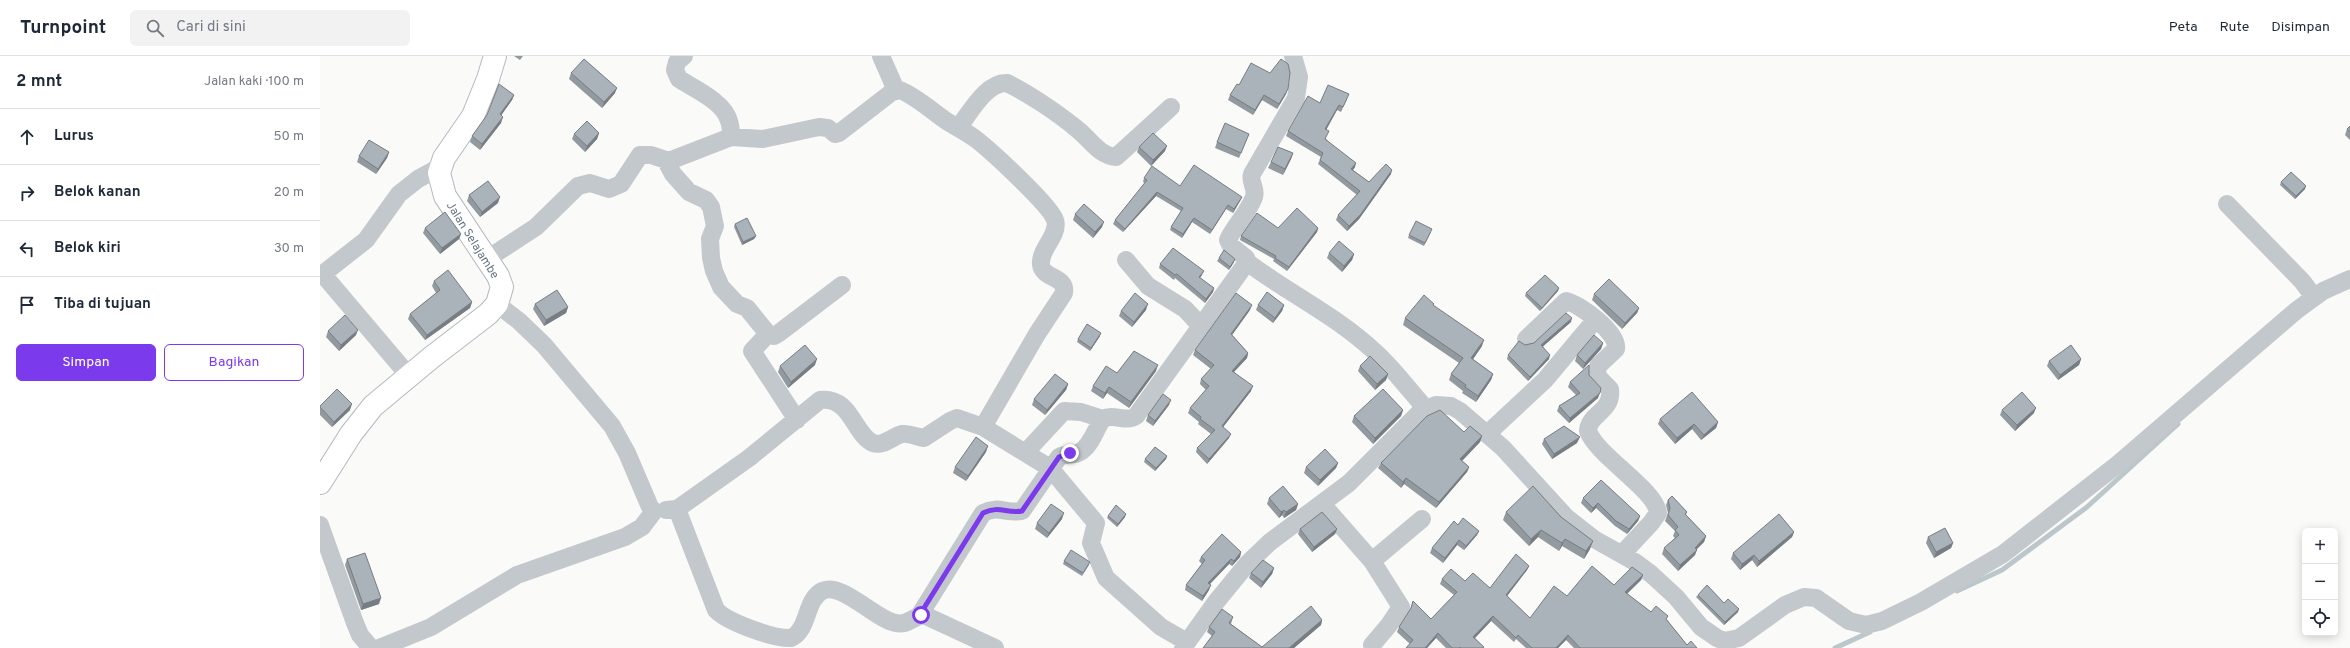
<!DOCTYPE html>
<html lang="id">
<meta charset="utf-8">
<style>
:root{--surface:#fff;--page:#f2f2f3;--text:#1f2937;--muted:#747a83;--line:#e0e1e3;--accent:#7c3aed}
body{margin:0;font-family:Overpass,sans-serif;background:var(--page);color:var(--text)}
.controls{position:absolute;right:12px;bottom:12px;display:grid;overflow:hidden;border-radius:6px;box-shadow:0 2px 10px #0003}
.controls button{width:36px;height:36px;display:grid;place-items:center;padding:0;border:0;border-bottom:1px solid var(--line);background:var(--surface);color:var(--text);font:20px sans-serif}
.stop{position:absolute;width:12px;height:12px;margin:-9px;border:3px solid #7c3aed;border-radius:50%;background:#fff}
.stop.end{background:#7c3aed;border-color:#fff;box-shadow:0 1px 4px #0008}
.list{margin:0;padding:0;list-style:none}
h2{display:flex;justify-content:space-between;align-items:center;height:52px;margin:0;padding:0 16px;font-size:17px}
h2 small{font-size:13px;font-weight:400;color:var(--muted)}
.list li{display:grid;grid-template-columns:26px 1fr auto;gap:12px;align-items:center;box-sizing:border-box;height:56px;padding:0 16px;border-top:1px solid var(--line)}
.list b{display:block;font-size:15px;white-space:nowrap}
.list em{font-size:13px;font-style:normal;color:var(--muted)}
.actions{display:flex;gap:8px;padding:12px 16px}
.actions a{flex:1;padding:9px 0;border:1px solid var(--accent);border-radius:6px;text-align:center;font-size:14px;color:var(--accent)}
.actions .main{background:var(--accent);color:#fff}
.icon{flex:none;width:22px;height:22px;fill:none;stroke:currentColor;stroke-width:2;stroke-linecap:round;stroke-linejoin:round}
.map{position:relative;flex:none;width:2030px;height:592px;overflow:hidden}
header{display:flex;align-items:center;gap:24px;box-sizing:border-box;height:56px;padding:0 20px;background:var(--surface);border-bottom:1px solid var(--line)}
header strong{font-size:19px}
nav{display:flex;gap:22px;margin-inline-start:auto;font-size:14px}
.search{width:280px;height:36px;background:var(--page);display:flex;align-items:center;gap:10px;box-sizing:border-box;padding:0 14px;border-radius:6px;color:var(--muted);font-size:15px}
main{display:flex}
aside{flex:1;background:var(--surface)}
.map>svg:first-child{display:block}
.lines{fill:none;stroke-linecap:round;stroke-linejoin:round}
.stream{stroke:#bbc7cb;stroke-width:5}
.secondary-casing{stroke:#b3babf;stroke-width:24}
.street{stroke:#c3c8cc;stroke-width:18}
.secondary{stroke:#fff;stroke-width:22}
.wall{fill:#929a9f}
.shaded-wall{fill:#777d82}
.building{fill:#aab3b9;stroke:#777d82}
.route{stroke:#7c3aed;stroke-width:5}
.labels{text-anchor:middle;stroke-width:4;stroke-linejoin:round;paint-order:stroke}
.street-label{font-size:12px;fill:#657683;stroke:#fff}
</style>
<header>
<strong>Turnpoint</strong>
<div class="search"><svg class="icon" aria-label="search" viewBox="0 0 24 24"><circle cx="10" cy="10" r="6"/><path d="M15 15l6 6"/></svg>Cari di sini</div>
<nav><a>Peta</a><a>Rute</a><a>Disimpan</a></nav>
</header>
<main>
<aside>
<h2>2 mnt<small>Jalan kaki · 100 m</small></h2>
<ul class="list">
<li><svg class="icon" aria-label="ahead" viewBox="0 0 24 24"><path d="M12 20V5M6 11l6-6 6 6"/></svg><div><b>Lurus</b></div><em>50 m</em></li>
<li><svg class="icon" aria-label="right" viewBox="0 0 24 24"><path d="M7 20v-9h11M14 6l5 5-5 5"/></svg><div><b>Belok kanan</b></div><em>20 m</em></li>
<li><svg class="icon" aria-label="left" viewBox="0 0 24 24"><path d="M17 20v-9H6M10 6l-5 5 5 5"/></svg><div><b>Belok kiri</b></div><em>30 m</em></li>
<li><svg class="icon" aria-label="arrive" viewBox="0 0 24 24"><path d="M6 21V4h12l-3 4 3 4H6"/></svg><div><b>Tiba di tujuan</b></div></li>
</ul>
<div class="actions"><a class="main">Simpan</a><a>Bagikan</a></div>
</aside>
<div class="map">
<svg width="2030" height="592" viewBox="0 0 2030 592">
<rect width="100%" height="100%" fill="#fafaf8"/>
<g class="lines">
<path class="stream" d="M1637 535 1682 514 1767 451 1858 368
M1515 592 1550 576"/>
<g class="secondary-casing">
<path id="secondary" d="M0 427 31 378 53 350 112 301 168 258 177 248 182 231 178 220 125 140 119 117 124 102 153 60 168 23 175 0"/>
</g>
<path class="street" d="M364 0 357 6 355 14 359 23C375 33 404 46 409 65 411 70 411 76 411 81
M561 0 576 34
M638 72C650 57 666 26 687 27 708 37 739 58 757 73 769 82 779 100 796 101L851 51
M346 105 353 118 369 136 386 144 391 151 395 170 390 183 391 202 394 215 401 231 417 248 427 252 448 278 454 280 459 277 522 229
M1907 148 1982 225 1994 241
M167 203 216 171 258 130 270 127 289 133 301 128 320 99H331L349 105 411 81 443 83 499 71 508 72 515 78 519 77 572 36 580 34C597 41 613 56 628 66 638 72 648 77 657 84 671 95 731 150 735 164 740 179 719 193 721 209 723 223 747 220 744 237L717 278 663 371
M806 204 828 230 865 253 881 270
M927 206C968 237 1017 260 1055 296 1073 312 1089 334 1106 353
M448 278 432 295 477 364
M1206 283 1246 245C1260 248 1299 277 1296 293L1278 310 1277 320 1290 333C1293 356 1269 357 1268 375 1277 400 1336 434 1338 457L1331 467 1302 498
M89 320 6 222 4 217 46 184 79 138 98 123 120 111
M1167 378 1225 324 1276 263
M705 397 744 355 761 356 783 363
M1003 449 1052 505 1102 463
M357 453 429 402 500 344C531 340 534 379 553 387 563 391 573 380 582 378 589 377 597 381 604 382L630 365 637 362 663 371 730 412 776 467 771 487 786 522 841 571 867 586
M346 454 357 453 396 554C407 566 454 583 471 582 489 574 485 544 502 535 521 525 556 564 576 567 588 570 593 560 604 559L675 592
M0 469 35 567 40 579 51 592
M1052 505 1081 551 1069 569 1052 589
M599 560 663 457C679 449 686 458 702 455L739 401C746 397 754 400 760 396 772 389 775 373 783 363 794 357 806 367 816 360L925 209 926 202 911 190 908 184C915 169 928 157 934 141 937 132 929 126 932 118L976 42 979 21 973 0
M59 592 111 571 197 519 305 481 322 471 334 455 330 451 307 397 292 370 224 289 199 265 177 248
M863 592 896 546 928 507 950 486 1029 427 1099 357 1116 349 1131 350 1140 355 1183 392 1246 461 1274 483 1315 506 1331 518 1356 541 1381 571 1397 582 1404 585 1419 582 1465 549 1484 541 1496 542 1529 565 1546 569 1562 565 1601 546 1683 498 1798 408 1977 254 2003 235 2030 223"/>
<use href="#secondary" class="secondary"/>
</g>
<path class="wall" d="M194 0H203L200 4Z
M251 17 295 37 282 52 249 23Z
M919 29 966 38 957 53 942 44 933 59 908 44 910 39Z
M194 39 192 44 181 59V67L160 94 150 86 152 80Z
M1027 43 1021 56 1017 54 1006 73V83L1035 111 1033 114 1049 126 1071 118 1039 163 1027 175 1016 164 1018 159 1037 139 998 108 1001 101 966 80 968 75 1000 47Z
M2030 70V84L2025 79 2027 73Z
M279 77 277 83 265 96 252 83 254 78Z
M927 83 919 102 895 92 897 86Z
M819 91 845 95 831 110 817 96Z
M69 96 67 102 56 118 37 106 39 100Z
M973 97 971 103 963 119 948 112 951 106Z
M824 122 860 130 922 141 920 145 913 157 906 153 890 178 872 166 862 182 850 174 851 171 861 155 836 140 803 176 793 168 795 164 825 127 823 126Z
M1961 126 1985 133 1975 143 1960 129Z
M149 139 178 147 160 161 147 145Z
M755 158 782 171 773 182 753 164Z
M415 168 436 180 434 183 422 189 414 171Z
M105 172 141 178 139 183 120 198 103 177Z
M958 172H998L997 176 967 215 953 205 954 203 920 184 921 180Z
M1111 176 1104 190 1088 182 1089 179Z
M1009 197 1034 198 1032 204 1022 216 1007 202Z
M899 202 914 206 909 214 897 205Z
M840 208 882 219 880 222 894 232 893 236 885 247 855 222 854 224 839 212Z
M114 225 152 246 150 252 105 284 88 263 90 258 116 237 112 230Z
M1238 235 1220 255 1205 240 1206 237Z
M1274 238 1319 252 1317 257 1302 273 1272 244Z
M215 248 248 251 246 257 224 270 213 253Z
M1114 248V250L1162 290 1153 303 1173 318 1171 324 1156 346 1142 337 1143 335 1129 324 1131 318 1139 307 1083 269 1085 262Z
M938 249H964L962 255 953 267 936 254Z
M826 254 812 271 799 260 801 255Z
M930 254 912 279 928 297 927 302 914 316 931 335 903 371 909 382 887 408 876 396 877 392 891 378 878 368 879 366 868 357 870 352 886 334 880 328 881 323 891 313 873 299 875 294Z
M1251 266 1223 290 1229 303 1208 325 1187 303 1188 299 1205 289 1214 287Z
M8 275 36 279 19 295 6 281Z
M780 280 770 295 757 286 758 283Z
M1283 287 1281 293 1263 313 1255 305 1257 299Z
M1761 303 1759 309 1738 324 1727 310 1729 305Z
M495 309 468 332 458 316 460 310Z
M1040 310 1068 318 1066 324 1055 334 1038 315Z
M836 315 809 352 787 337 783 343 771 335 773 330 797 317Z
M1250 326 1278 342 1249 367 1237 355 1239 350 1256 339 1248 331Z
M748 328 746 334 725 359 712 349 714 343Z
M849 349 833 370 826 365 828 359Z
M0 350 30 354 12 371 0 359Z
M1083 354 1081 360 1053 388 1032 366 1034 360Z
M1682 354 1714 357 1695 375 1680 359Z
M1340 363 1398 366 1396 372 1381 384 1372 373 1355 388 1338 368Z
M1144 376 1162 380 1160 386 1142 405 1149 411 1147 416 1116 452 1084 428 1081 432 1058 412 1061 407Z
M1224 383 1257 387 1232 403 1222 388Z
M666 396 646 425 633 417 635 411Z
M847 400 846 403 835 415 824 406 825 403Z
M1018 407 1016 412 998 430 984 417 986 411Z
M949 442 978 448 976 454 964 462 962 459 959 462 947 448Z
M1263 442 1320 460 1318 465 1307 478 1295 470 1276 452 1271 457 1261 447Z
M1348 444 1367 456 1366 459 1386 480 1384 486 1376 493 1375 499 1358 515 1342 498 1344 492 1355 482 1353 480 1355 475 1345 465 1348 457 1346 449Z
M1186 456 1270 493 1264 503 1242 490 1239 495 1218 481 1209 490 1183 464Z
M788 460 805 461 797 471 787 462Z
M742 463 727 482 715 473 717 467Z
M1138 469 1159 475 1157 479 1144 494 1137 489 1123 507 1110 497 1112 492Z
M980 473H1017L1015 478 992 496 978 478Z
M1474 476 1472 481 1437 511 1432 504 1420 514 1411 503 1413 497Z
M1608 481 1633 487 1631 492 1614 502 1606 487Z
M921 496 920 501 912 510 909 508 890 528 889 534 882 545 865 534 866 529 882 508 879 505 881 501Z
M27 503 59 548 41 554 25 509Z
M744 505 769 509 762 520 743 508Z
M1209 510 1207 514 1187 540 1210 562 1247 540 1294 529 1323 519 1321 524 1307 538 1331 556 1347 564 1367 589 1377 592H1254L1246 584 1238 592H1206L1196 583 1194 586 1171 565 1155 582 1164 592H1126L1116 582 1107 592H1086L1090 588 1077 576 1079 571 1090 554 1093 545 1111 563 1134 539 1120 528 1122 523 1145 525 1170 532Z
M954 512 952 518 941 532 929 522 931 517Z
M1378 539 1418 556 1404 569 1376 541Z
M913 561 911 568 942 591 1002 564 1001 569 974 592H883L892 580 887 576 889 571Z"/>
<path class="shaded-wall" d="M297 32 295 37 282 52 284 46Z
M968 33 966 38 957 53 959 48Z
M194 39 192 44 178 64 180 58Z
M944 39 942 44 933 59 935 54Z
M1019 49 1017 54 1004 78 1005 73Z
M183 61 181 67 160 94 162 88Z
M279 77 277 83 265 96 267 90Z
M847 90 845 95 831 110 833 104Z
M69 96 67 102 56 118 58 113Z
M973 97 971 103 963 119 965 113Z
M1036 107 1035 111 1030 118 1031 113Z
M1072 114 1071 118 1039 163 1027 175 1029 170Z
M1986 130 1985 133 1975 143 1976 140Z
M837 136 836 140 803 176 805 173Z
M180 141 178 147 160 161 162 156Z
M922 141 920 145 913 157 914 153Z
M908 149 906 153 890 178 892 174Z
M874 162 872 166 862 182 863 178Z
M784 166 782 171 773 182 775 176Z
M998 172 997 176 967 215 969 211Z
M141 178 139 183 120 198 122 192Z
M436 180 434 183 422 189 423 186Z
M1034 198 1032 204 1022 216 1024 210Z
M915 203 914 206 909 214 910 211Z
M884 215 882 219 877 225 879 221Z
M894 232 893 236 885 247 886 243Z
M1239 232 1238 235 1220 255 1222 252Z
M152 246 150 252 105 284 107 279Z
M828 248 826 254 812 271 814 266Z
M932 249 930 254 909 283 911 278Z
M964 249 962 255 953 267 955 262Z
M248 251 246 257 224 270 226 264Z
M1319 252 1317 257 1302 273 1305 267Z
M1252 262 1251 266 1220 293 1221 289Z
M38 274 36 279 19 295 21 289Z
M781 277 780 280 770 295 771 292Z
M1164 284 1162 290 1149 309 1151 302Z
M1283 287 1281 293 1263 313 1265 307Z
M928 297 927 302 910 320 912 315Z
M1230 299 1229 303 1208 325 1210 321Z
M497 303 495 309 468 332 471 326Z
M1761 303 1759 309 1738 324 1740 319Z
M838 309 836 315 809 352 811 346Z
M1068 318 1066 324 1055 334 1057 328Z
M1173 318 1171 324 1156 346 1158 340Z
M748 328 746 334 725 359 727 354Z
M933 330 931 335 900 375 902 370Z
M789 331 787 337 783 343 785 337Z
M1280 337 1278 342 1249 367 1250 362Z
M851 344 849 349 833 370 835 365Z
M32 348 30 354 12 371 14 366Z
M1716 352 1714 357 1695 375 1697 369Z
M1083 354 1081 360 1053 388 1055 382Z
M1398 366 1396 372 1381 384 1384 379Z
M1374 368 1372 373 1355 388 1357 382Z
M911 378 909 382 887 408 889 403Z
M1162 380 1160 386 1138 409 1140 403Z
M1260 381 1257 387 1232 403 1234 398Z
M668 390 666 396 646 425 648 420Z
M847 400 846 403 835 415 836 412Z
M1018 407 1016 412 998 430 1000 424Z
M1149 411 1147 416 1116 452 1119 446Z
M1086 422 1084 428 1081 432 1083 426Z
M1278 447 1276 452 1271 457 1273 452Z
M978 448 976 454 964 462 966 456Z
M964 454 962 459 959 462 961 456Z
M744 457 742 463 727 482 729 477Z
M806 458 805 461 797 471 798 468Z
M1320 460 1318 465 1307 478 1309 473Z
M1017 473 1015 478 992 496 994 491Z
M1221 474 1218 481 1209 490 1211 483Z
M1159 475 1157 479 1144 494 1146 490Z
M1474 476 1472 481 1437 511 1439 505Z
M1386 480 1384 486 1373 497 1375 492Z
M1245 483 1242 490 1239 495 1242 487Z
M1139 484 1137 489 1123 507 1125 502Z
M1273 485 1270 493 1264 503 1266 495Z
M1633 487 1631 492 1614 502 1616 496Z
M1377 494 1375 499 1358 515 1360 509Z
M921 496 920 501 912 510 914 505Z
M1434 499 1432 504 1420 514 1422 508Z
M911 503 909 508 886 532 888 527Z
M1209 510 1207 514 1184 544 1186 539Z
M954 512 952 518 941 532 943 526Z
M1323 519 1321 524 1303 541 1305 536Z
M891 529 889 534 882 545 883 540Z
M61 542 59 548 41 554 43 548Z
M1419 553 1418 556 1404 569 1405 566Z
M1173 560 1171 565 1151 586 1153 581Z
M1002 564 1001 569 974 592H969Z
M1118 577 1116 582 1107 592H1105Z
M1248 579 1246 584 1238 592H1236Z"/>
<path class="building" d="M264 3 297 32 284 46 251 17Z
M961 3 968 8 970 17 968 33 959 48 944 39 935 54 910 39 917 28 919 29 931 7 950 17Z
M179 28 194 39 180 58 183 61 162 88 152 80 167 59Z
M1008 29 1029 38 1023 51 1019 49 1005 73 1009 75 1005 83 1036 107 1031 113 1049 126 1066 108 1072 114 1041 158 1029 170 1018 159 1040 135 1000 104 1003 97 968 75 988 40 1000 47Z
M267 65 279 77 267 90 254 78Z
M905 67 929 78 921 97 897 86Z
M2030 70V76L2027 73Z
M833 77 847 90 833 104 819 91Z
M49 84 69 96 58 113 39 100Z
M958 91 973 97 965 113 951 106Z
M874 109 922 141 914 153 908 149 892 174 874 162 863 178 851 171 863 152 837 136 805 173 795 164 827 124 824 122 832 110 860 130Z
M1971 116 1986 130 1976 140 1961 126Z
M168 125 180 141 162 156 149 139Z
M764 148 784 166 775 176 755 158Z
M977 152 998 172 969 211 955 202 956 200 921 180 937 157 958 172Z
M125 156 141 178 122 192 105 172Z
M427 162 436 180 423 186 415 168Z
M1096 165 1112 173 1105 187 1089 179Z
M1019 185 1034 198 1024 210 1009 197Z
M853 192 884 215 879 221 894 232 886 243 857 218 855 219 840 208Z
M904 194 915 203 910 211 899 202Z
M128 214 152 246 107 279 90 258 120 234 114 225Z
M1225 219 1239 232 1222 252 1206 237Z
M1289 223 1319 252 1305 267 1274 238Z
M237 234 248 251 226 264 215 248Z
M947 236 964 249 955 262 938 249Z
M815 237 828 248 814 266 801 255Z
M916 237 932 249 911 278 928 297 912 315 933 330 902 370 911 378 889 403 877 392 895 374 880 363 881 361 870 352 889 330 881 323 894 309 875 294Z
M1104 239 1114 248 1113 249 1164 284 1151 302 1173 318 1158 340 1145 331 1146 329 1131 318 1143 302 1085 262Z
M1246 257 1252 262 1221 289 1230 299 1210 321 1188 299 1199 285 1205 289 1214 287Z
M25 259 38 274 21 289 8 275Z
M767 268 781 277 771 292 758 283Z
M1274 279 1283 287 1265 307 1257 299Z
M485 289 497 303 471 326 460 310Z
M1751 289 1761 303 1740 319 1729 305Z
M814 295 838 309 811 346 789 331 785 337 773 330 786 310 797 317Z
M1050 300 1068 318 1057 328 1040 310Z
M1269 309V319L1281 332 1280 337 1250 362 1239 350 1260 337 1250 326Z
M735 318 748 328 727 354 714 343Z
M17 333 32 348 14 366 0 351V350Z
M1063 333 1083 354 1055 382 1034 360Z
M1372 336 1398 366 1384 379 1374 368 1357 382 1340 363Z
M1702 336 1716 352 1697 369 1682 354Z
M843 338 851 344 835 365 828 359Z
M1120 354 1144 376 1150 370 1162 380 1140 403 1149 411 1119 446 1086 422 1083 426 1061 407 1107 360Z
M1244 370 1260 381 1234 398 1224 383Z
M656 381 668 390 648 420 635 411Z
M835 391 847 400 836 412 825 403Z
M1005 393 1018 407 1000 424 986 411Z
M1281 424 1320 460 1309 473 1296 465 1278 447 1273 452 1263 442Z
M963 430 978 448 966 456 964 454 961 456 949 442Z
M1213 430 1241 461 1273 485 1266 495 1245 483 1242 487 1221 474 1211 483 1186 456Z
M1352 440 1367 456 1365 458 1386 480 1375 492 1377 494 1360 509 1344 492 1359 479 1355 474 1358 471 1348 459 1350 452 1348 444Z
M731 448 744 457 729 477 717 467Z
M796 449 806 458 798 468 788 460Z
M1002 456 1017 473 994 491 980 473Z
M1459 458 1474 476 1439 505 1434 499 1422 508 1413 497Z
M1143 462 1159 475 1146 490 1139 484 1125 502 1112 492 1134 465 1138 469Z
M1625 472 1633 487 1616 496 1608 481Z
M902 478 921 496 914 505 911 503 888 527 891 529 883 540 866 529 885 504 881 501Z
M751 494 770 506 763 517 744 505Z
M45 497 61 542 43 548 27 503Z
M1196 498 1209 510 1186 539 1210 562 1234 530 1247 540 1272 510 1294 529 1312 511 1323 519 1305 536 1331 556 1336 550 1348 560 1346 563 1367 589 1371 585 1377 592H1260L1248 579 1236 592H1212L1198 579 1196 582 1173 560 1153 581 1164 591 1163 592H1141L1140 591V592H1132L1118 577 1105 592H1086L1093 584 1079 571 1091 552 1093 545 1111 563 1137 536 1122 523 1131 513 1145 525 1153 517 1170 532Z
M943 504 954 512 943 526 931 517Z
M1387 529 1404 547 1408 543 1419 553 1405 566 1378 539Z
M991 550 1002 564 969 592H883L895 576 889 571 902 553 913 561 909 567 942 591Z"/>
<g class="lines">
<path class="route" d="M601 559 599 560 663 457C680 449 686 458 702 455L739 401 750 397"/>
</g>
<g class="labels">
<g class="street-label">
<text transform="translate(153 184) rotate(58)" y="4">Jalan Selajambe</text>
</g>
</g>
</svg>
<div class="controls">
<button>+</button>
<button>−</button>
<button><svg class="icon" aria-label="locate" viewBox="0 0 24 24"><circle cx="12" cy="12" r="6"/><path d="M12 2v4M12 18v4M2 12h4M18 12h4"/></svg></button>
</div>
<div class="stop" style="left:601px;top:559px"></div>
<div class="stop end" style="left:750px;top:397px"></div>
</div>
</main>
